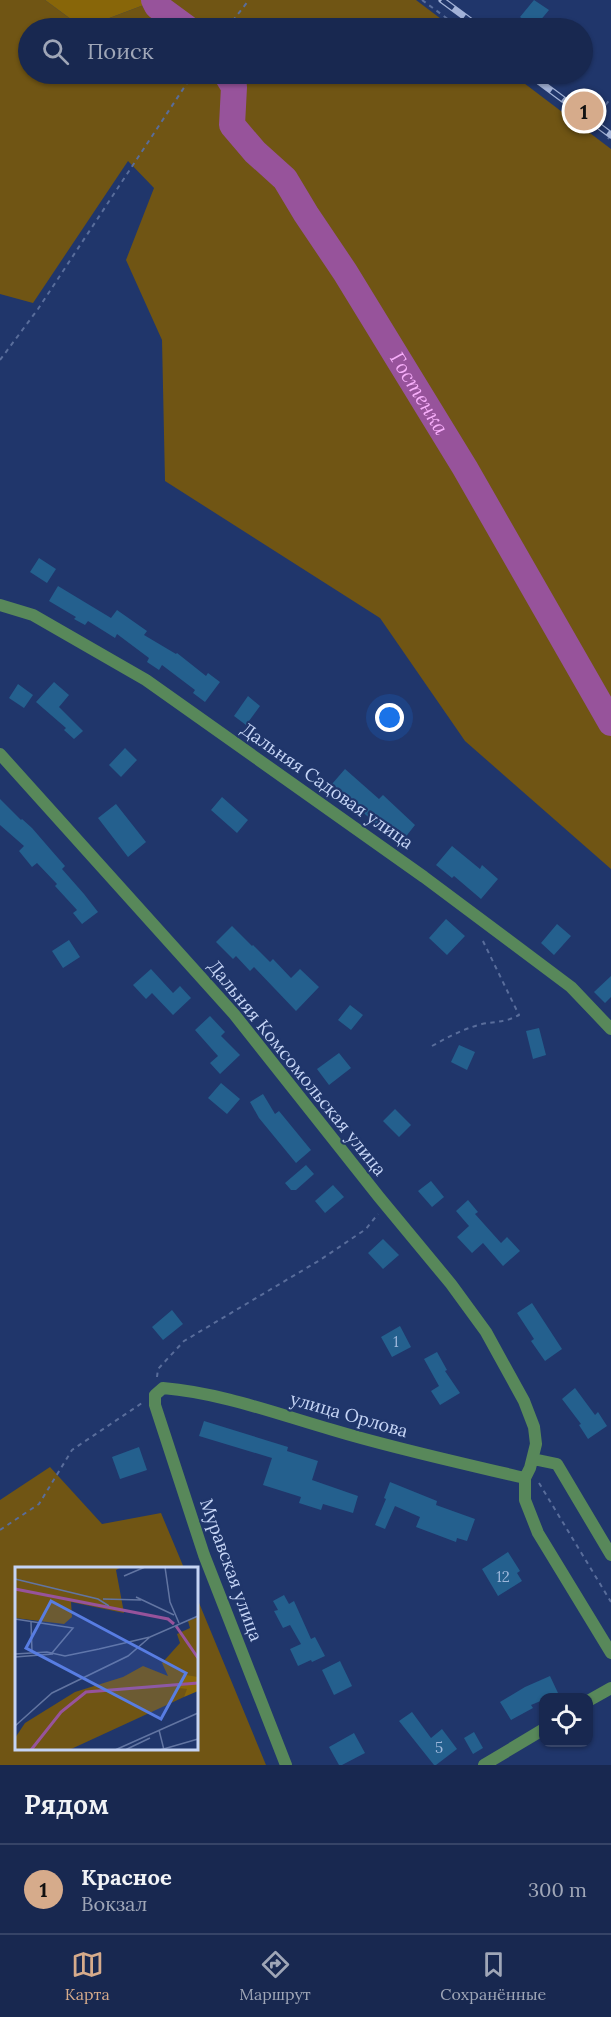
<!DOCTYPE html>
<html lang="ru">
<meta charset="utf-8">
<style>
:root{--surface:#182850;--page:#213057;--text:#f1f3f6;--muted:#9fa6b7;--line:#364467;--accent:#d6ab8b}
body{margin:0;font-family:Lora,serif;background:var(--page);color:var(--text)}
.controls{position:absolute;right:18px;bottom:18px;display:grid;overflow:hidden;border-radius:12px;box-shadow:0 2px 4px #0004}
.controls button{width:54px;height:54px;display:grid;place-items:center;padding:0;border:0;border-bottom:2px solid var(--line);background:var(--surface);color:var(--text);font:30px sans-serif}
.you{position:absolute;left:390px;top:718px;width:21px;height:21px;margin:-15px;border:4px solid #fff;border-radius:50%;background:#1a73e8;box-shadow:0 0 0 9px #1a73e833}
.badge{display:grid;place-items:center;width:39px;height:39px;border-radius:50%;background:var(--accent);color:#111;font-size:20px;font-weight:700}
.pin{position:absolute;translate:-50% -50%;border:3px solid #fff;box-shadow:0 2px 6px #0006}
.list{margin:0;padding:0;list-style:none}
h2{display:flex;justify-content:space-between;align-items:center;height:78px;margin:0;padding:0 24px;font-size:26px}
h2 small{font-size:20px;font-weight:400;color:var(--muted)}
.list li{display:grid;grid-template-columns:39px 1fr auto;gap:18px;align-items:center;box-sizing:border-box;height:90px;padding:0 24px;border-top:2px solid var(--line)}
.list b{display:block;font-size:22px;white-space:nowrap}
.list p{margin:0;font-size:20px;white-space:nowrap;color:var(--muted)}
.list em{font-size:20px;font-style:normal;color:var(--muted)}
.icon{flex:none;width:33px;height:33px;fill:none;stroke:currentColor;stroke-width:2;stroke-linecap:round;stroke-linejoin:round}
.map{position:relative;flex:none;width:611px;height:1765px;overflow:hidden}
.search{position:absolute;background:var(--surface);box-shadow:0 2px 4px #0004;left:18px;right:18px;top:18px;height:66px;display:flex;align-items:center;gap:15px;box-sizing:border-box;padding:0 21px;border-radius:33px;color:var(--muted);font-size:22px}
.sheet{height:168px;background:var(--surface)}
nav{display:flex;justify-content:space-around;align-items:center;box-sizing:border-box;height:84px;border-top:2px solid var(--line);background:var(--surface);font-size:16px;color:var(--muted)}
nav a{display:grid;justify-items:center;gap:3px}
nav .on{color:var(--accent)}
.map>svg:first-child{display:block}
.green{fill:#705514}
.forest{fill:#886609}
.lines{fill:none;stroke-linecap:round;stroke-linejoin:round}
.river{stroke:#97539b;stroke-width:26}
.building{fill:#24608e}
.path{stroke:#596d9b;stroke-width:2;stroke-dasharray:4.5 4.5;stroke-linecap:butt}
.minor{stroke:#58885a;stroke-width:12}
.rail-casing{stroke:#a2b2d7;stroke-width:7}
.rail{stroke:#20366b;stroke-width:4.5;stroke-dasharray:14;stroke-linecap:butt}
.labels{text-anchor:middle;stroke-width:4.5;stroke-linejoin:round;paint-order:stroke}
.number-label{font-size:15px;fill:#9db7db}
.street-label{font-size:18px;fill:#c5d4f5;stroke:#20366b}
.water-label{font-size:20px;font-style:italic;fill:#f7aefa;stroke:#20366b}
.inset-river{fill:none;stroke:#97539b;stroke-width:3}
.inset-road{fill:none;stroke:#6275a2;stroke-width:1.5}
.view{fill:#587de2;fill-opacity:0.15;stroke:#587de2;stroke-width:3}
.inset-edge{fill:none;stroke:#c5d4f5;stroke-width:3}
</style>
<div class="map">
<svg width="611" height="1765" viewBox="0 0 611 1765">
<rect width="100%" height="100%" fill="#20366b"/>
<path class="green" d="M0 0H45L83 28 157 0H416L453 28H28V74H512L611 149V869L465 741 380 618 165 481 162 340 126 260 154 188 128 161 33 303 0 294Z
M50 1467 102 1524 161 1513 184 1568H16V1748H196L197 1598 266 1765H0V1500Z"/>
<path class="forest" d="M45 0H157L83 28Z"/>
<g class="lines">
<g class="river">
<path d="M154 0 157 6 187 28"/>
<path id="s1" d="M226 74 234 87 232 125 255 152 285 179 306 214 345 272 465 468 611 723"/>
</g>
</g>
<path class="building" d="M534 0 549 10 534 28 520 17Z
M39 558 56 569 47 583 30 572Z
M58 586 111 618 117 610 147 631 144 635 176 654 177 653 206 676 208 673 220 682 205 702 193 693 195 690 162 665 159 670 147 662 149 658 117 634 115 638 88 621 85 625 74 619 76 617 49 601Z
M54 682 69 695 59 707 83 731 74 739 64 730 66 728 36 702Z
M18 684 33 695 24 708 9 698Z
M248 696 260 706 246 725 234 716Z
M125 748 137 760 121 777 109 765Z
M345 769 379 799 383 795 415 825 404 839 382 821 378 826 332 784Z
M222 797 248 820 237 833 211 810Z
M0 799 21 820 22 819 32 828 51 850 65 866 62 869 84 894 98 912 82 924 73 913 77 910 55 886 57 884 37 863 32 867 19 851 24 846 0 825Z
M116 804 146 842 128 857 98 818Z
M452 846 480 869 482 865 498 879 481 899 454 876 452 878 436 865Z
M446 919 465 936 447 955 429 938Z
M557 924 571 936 554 955 541 943Z
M232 926 252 946 253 945 270 962 273 959 291 978 300 969 319 987 296 1011 254 967 250 971 236 956 233 959 216 942Z
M69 940 80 957 63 968 52 951Z
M151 969 173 993 180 986 191 998 173 1015 152 993 146 999 133 985Z
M611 976V997L605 1003 594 992Z
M350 1005 363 1015 351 1030 338 1020Z
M210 1016 225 1032 221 1036 240 1055 220 1074 210 1063 218 1056 195 1030Z
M539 1028 546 1055 533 1059 526 1031Z
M459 1045 475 1052 467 1070 451 1062Z
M339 1053 351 1068 329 1085 317 1069Z
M221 1083 240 1099 227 1114 208 1098Z
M263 1094 275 1114 279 1111 311 1150 296 1163 259 1118 250 1102Z
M395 1109 411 1125 399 1137 383 1121Z
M306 1165 314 1174 296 1190H291L285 1183Z
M431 1181 444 1197 432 1207 418 1191Z
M333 1185 344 1197 325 1213 315 1201Z
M468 1200 478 1212 475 1214 501 1243 507 1237 520 1251 503 1266 483 1243 472 1253 457 1237 469 1226 456 1211Z
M383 1239 399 1255 383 1269 368 1253Z
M532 1303 562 1349 545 1361 531 1341 534 1339 517 1313Z
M172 1310 183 1324 163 1340 152 1327Z
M400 1326 411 1347 392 1357 381 1337Z
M437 1352 447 1370 445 1371 460 1393 440 1405 431 1391 439 1386 424 1359Z
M575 1388 595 1415 598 1412 607 1426 588 1439 579 1425 581 1424 562 1399Z
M204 1421 288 1447 287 1451 318 1461 312 1480 358 1496 353 1513 323 1504 321 1510 299 1503 301 1497 263 1485 272 1458 199 1436Z
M139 1447 147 1470 120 1479 112 1457Z
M390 1482 437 1501 436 1505 475 1519 467 1541 457 1538 456 1542 416 1527 420 1517 395 1506 385 1529 375 1525 386 1499 384 1498Z
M508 1552 520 1571 517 1573 522 1581 498 1596 482 1569Z
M284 1595 289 1604 294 1601 311 1639 315 1637 325 1656 312 1662 311 1660 298 1666 290 1649 301 1644 290 1625 283 1628 274 1611 278 1610 273 1601Z
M340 1661 352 1686 334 1695 322 1670Z
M550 1676 558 1693 543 1698V1700L531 1705 533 1708 511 1720 500 1702 525 1687Z
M412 1712 431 1738 442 1729 457 1749 436 1765H434L399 1721Z
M474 1732 483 1748 473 1754 464 1738Z
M354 1733 365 1753 342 1765H339L329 1747Z"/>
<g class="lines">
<path class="path" d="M422 0 460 28
M227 28 249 0
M520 74 522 75
M600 112 611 98
M575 114 584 100
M608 139 611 134
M0 360 38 309 193 74
M432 1046C448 1037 463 1029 482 1024 497 1021 504 1023 519 1015L481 937
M157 1377 158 1369 184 1341 320 1260 366 1229 378 1214
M539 1483 611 1602
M0 1530 39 1504 72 1450 142 1403"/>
<path class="minor" d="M0 605 33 615 146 680 424 877 571 987 611 1029
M0 754 234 1014 379 1197 451 1284 486 1332 524 1401 534 1427 536 1444 530 1468 525 1478V1500L538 1533 611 1653
M533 1459 557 1464 611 1555
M588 1701 611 1688
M286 1765 204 1555 155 1405V1395L163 1388C222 1393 277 1414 333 1430 396 1449 461 1463 525 1478
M484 1765 544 1729"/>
<g class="rail-casing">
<path id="rail" d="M442 0 480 28
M529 74 611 135"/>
</g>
<use href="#rail" class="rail"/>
</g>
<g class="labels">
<g class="number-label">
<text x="396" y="1347">1</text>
<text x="503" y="1582">12</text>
<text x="439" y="1753">5</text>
</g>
<g class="street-label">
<text transform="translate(327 786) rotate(35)" y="6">Дальняя Садовая улица</text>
<text transform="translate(297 1068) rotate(51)" y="6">Дальняя Комсомольская улица</text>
<text transform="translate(349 1415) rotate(16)" y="6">улица Орлова</text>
<text transform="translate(231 1570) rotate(70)" y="6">Муравская улица</text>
</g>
<g class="water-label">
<text dy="7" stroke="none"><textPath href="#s1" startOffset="382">Гостенка</textPath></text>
</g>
</g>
<g transform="translate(15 1567)">
<rect width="183" height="183" fill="#20366b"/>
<path d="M0 0H106L101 3 109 46 56 35 57 50 49 57 0 51ZM183 50V110L169 130 54 183H0V171L10 156 60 125 108 110 128 99 153 109 147 96 165 76 162 67 175 61 173 54Z" fill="#705514"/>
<path d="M171 108 183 110V124L169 130 172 122 164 121 166 111Z" fill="#886609"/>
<path class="inset-river" d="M0 22 153 52 159 57M161 59 183 91M16 183 46 145 71 125 183 116"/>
<path class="inset-road" d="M150 0 155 35 164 56M109 9 130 0M0 12 83 32 94 39M121 30 159 48M88 32 126 33M0 52 58 61 37 86M16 55 17 85M0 87 32 85 50 89 84 82 135 70 183 49M0 90 38 87M0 159 37 126 113 89 135 70M144 163 149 183M100 183 183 146M110 183 135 171M145 183 183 172"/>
<path class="view" d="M36 34 171 106 146 152 11 81Z"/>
<rect width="183" height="183" class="inset-edge"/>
</g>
</svg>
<div class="controls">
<button><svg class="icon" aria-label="locate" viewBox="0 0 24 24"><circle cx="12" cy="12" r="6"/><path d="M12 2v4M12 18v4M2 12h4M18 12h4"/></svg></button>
</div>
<div class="you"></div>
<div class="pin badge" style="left:584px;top:111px">1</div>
<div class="search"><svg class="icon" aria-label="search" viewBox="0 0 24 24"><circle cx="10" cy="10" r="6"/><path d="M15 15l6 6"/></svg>Поиск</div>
</div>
<section class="sheet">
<h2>Рядом<small></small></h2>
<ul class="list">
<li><span class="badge">1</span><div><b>Красное</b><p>Вокзал</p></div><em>300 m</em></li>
</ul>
</section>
<nav>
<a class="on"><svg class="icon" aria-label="map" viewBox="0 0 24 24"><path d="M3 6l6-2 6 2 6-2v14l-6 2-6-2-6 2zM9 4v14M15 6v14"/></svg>Карта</a>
<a><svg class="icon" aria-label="directions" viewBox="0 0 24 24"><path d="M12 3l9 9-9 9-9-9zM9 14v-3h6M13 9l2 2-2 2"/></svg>Маршрут</a>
<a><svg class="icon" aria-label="saved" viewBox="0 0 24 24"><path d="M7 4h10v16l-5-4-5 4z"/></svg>Сохранённые</a>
</nav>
